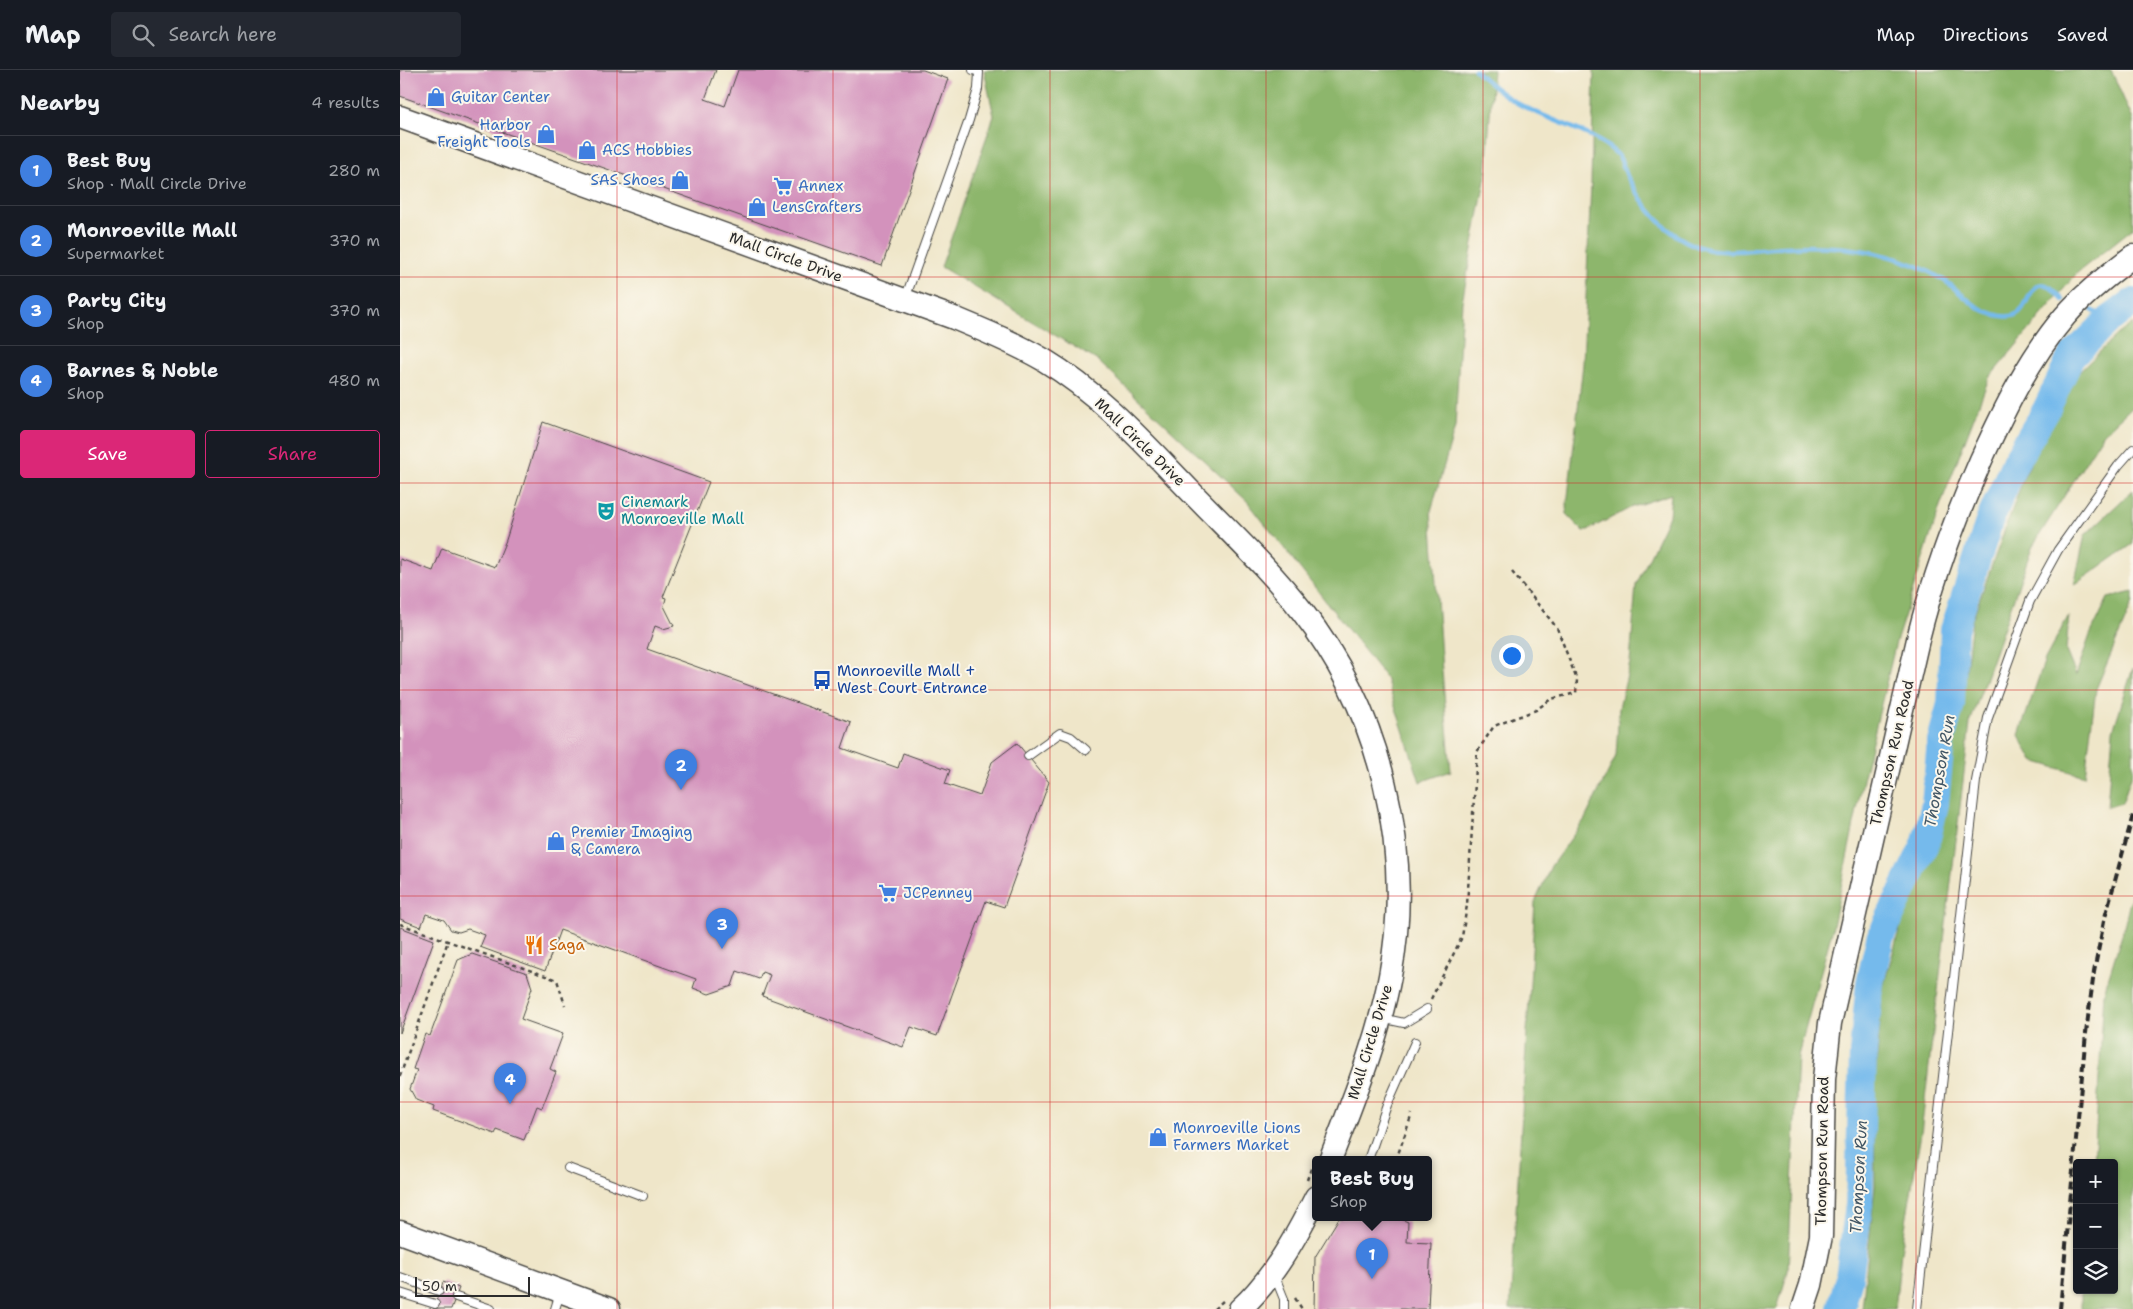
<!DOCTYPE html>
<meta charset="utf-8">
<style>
:root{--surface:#171b24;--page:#242831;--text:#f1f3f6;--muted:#9ea1a6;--line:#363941;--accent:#db2777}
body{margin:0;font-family:"Shantell Sans",sans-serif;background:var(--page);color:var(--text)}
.controls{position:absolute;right:15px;bottom:15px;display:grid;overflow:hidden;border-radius:5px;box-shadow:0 1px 4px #0004}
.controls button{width:45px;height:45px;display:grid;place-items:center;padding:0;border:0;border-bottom:1px solid var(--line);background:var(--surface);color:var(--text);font:25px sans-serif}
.scale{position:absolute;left:15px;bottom:12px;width:115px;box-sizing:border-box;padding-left:5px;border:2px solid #2b2b2b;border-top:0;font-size:14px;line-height:18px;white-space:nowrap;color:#2b2b2b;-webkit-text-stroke:4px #fbf7ec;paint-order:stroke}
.you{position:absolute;left:1111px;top:585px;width:18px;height:18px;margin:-12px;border:4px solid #fff;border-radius:50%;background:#1a73e8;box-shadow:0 0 0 8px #1a73e833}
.badge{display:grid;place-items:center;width:32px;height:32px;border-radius:50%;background:var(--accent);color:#fff;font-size:16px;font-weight:700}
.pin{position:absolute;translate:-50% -41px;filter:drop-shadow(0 1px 2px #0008)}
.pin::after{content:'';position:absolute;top:26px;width:18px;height:15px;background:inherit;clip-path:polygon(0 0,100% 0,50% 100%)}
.popup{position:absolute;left:912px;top:1086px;width:120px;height:65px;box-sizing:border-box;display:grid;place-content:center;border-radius:5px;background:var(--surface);filter:drop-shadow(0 1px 4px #0005);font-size:16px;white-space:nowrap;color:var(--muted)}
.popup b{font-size:19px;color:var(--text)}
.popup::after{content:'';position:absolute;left:50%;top:100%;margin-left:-10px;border:10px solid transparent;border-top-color:var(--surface)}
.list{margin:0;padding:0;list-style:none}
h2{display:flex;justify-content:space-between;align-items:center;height:65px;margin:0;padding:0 20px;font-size:21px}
h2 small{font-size:16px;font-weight:400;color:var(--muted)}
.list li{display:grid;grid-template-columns:32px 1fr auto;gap:15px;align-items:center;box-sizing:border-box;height:70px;padding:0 20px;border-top:1px solid var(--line)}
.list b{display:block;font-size:19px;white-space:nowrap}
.list p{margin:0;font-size:16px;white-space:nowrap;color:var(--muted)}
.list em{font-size:16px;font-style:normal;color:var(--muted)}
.actions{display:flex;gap:10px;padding:15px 20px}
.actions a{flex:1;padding:11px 0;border:1px solid var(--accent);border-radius:5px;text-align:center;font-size:18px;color:var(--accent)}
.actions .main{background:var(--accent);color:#fff}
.icon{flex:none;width:28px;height:28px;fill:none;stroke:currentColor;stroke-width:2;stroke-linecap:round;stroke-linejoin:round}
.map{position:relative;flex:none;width:1733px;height:1239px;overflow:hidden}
header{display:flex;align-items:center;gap:30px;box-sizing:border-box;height:70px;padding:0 25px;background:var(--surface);border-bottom:1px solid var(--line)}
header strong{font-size:24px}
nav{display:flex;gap:28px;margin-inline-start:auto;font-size:18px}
.search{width:350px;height:45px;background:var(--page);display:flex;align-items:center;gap:12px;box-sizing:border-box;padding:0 18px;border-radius:5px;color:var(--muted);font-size:19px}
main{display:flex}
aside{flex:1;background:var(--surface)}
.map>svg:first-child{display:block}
.forest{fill:#8db66c;stroke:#5c704c}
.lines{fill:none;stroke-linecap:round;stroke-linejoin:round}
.stream{stroke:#75baec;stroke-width:4.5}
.river{stroke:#75baec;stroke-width:28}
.building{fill:#d392bc}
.lane-casing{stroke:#484743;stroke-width:10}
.secondary-casing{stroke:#484743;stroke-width:25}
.path{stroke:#484743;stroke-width:2.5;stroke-dasharray:4 4;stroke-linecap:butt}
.lane{stroke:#fff;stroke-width:8}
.secondary{stroke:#fff;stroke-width:22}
.rail{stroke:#2b2b2b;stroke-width:4;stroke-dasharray:8 4;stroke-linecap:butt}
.grid{fill:none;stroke:#d62828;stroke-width:1;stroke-opacity:0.55}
.labels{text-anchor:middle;stroke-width:4;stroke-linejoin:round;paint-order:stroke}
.shop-label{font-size:15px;fill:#366cbe;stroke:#fbf7ec;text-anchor:start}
.street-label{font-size:15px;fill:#2b2b2b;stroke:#fbf7ec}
.culture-label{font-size:15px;fill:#0d838f;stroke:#fbf7ec;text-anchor:start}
.transit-label{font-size:15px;fill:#164399;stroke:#fbf7ec;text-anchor:start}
.food-label{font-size:15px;fill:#c56008;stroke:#fbf7ec;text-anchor:start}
.water-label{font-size:16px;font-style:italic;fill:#415665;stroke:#fbf7ec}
</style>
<header>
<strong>Map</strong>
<div class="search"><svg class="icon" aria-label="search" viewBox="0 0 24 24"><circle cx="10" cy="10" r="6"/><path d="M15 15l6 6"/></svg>Search here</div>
<nav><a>Map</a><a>Directions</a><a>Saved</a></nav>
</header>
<main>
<aside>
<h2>Nearby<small>4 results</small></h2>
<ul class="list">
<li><span class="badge" style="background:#3f7fe0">1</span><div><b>Best Buy</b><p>Shop · Mall Circle Drive</p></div><em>280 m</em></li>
<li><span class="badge" style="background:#3f7fe0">2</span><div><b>Monroeville Mall</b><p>Supermarket</p></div><em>370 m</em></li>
<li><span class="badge" style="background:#3f7fe0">3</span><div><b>Party City</b><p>Shop</p></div><em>370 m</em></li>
<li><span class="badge" style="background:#3f7fe0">4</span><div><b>Barnes &amp; Noble</b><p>Shop</p></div><em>480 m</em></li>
</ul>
<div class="actions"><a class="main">Save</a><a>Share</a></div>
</aside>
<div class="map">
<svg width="1733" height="1239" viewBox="0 0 1733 1239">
<rect width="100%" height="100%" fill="#fbf7ec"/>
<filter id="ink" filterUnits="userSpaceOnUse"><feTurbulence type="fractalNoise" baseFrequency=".02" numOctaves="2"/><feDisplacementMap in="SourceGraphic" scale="10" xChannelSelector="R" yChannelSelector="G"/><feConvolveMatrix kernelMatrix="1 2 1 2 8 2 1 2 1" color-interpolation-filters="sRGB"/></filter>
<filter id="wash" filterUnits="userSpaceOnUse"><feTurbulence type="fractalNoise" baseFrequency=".0096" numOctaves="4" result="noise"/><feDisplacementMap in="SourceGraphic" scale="20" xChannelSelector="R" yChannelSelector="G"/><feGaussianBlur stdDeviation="1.12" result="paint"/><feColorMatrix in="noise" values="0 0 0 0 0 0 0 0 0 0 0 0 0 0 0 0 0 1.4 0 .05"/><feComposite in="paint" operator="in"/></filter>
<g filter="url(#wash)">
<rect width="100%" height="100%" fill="#efe6c9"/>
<path class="forest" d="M584 0H1093L1086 105 1062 232 1055 357 1031 441 1042 601 1051 701 1020 712 986 608 847 431 698 291 541 197 594 46Z
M1194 0H1711L1733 50V158L1677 203 1589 308 1540 436 1496 572 1463 710 1432 861 1398 986 1388 1201 1377 1239H1110L1135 832 1151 796 1185 749 1216 686 1219 638 1230 593 1236 515 1269 446 1271 424 1232 437 1184 462 1166 444 1183 294 1191 114Z
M1733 253V336L1704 363 1632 477 1570 653 1521 1063 1501 1182 1495 1239H1462L1475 1116 1474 1020 1483 917 1504 844 1536 781 1552 675 1564 619 1572 550 1624 407 1668 313 1717 265Z
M1733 420V474L1674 515 1685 465Z
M1733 522V532L1696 619 1685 706 1633 691 1619 665 1645 589 1669 545 1666 581 1676 605 1690 565 1708 528Z
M1733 598V701L1722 733 1707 737 1713 661Z
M1733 819V1239H1681V1220H1714V1093H1694L1704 922 1723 861Z"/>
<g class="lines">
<path class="stream" d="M1075 0C1087 12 1102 24 1117 33 1149 51 1189 59 1217 84 1223 90 1224 101 1228 108 1245 137 1266 166 1299 177 1327 186 1357 178 1386 177 1440 174 1498 181 1545 211 1557 219 1566 230 1578 237 1589 244 1613 253 1622 239 1629 230 1634 206 1650 217 1655 220 1659 226 1663 230
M1692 240 1709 250"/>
<path class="river" d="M1441 1239 1449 1207 1459 1135 1463 983 1470 913 1480 868 1526 772 1535 734 1541 671 1551 634 1554 560 1589 452 1615 392 1646 340 1671 287 1709 250 1733 232"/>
</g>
<g id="blocks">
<path class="building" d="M0 0H316L305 29 325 36 338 0H523L548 9 482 196 0 26Z
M143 352 309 412 263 527 266 528 264 536 274 556 263 559 255 556 247 579 451 652 442 678 498 698 503 683 550 700 545 714 580 726 592 692 617 673 649 712 604 837 586 831 537 966 511 957 503 977 362 926 370 905 362 902 359 909 337 901 332 916 309 924 293 918 296 909 160 860 145 901 80 877 85 865 68 859 59 862 51 860 44 850 26 844 21 857 0 849V489L33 501 42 478 95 497 106 470Z
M0 857 34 870 0 963Z
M72 884 127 903 132 918 121 949 163 964 150 999 156 1002 142 1038 137 1036 124 1070 97 1060 95 1064 33 1041 34 1037 16 1030 10 1019 17 1000 13 999 25 964 30 966 58 890Z
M939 1148H999L1008 1152 1007 1172 1031 1173 1028 1239H914L915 1187Z
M43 1212 59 1218 51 1239H33Z"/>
</g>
</g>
<g filter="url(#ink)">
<use href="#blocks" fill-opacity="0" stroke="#484743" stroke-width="1"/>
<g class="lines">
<g class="lane-casing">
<path id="lane" d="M505 229 569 50 578 19 579 2 573 0
M628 686 660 663 671 667 686 680
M981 948 1004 953 1027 939
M968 1090 987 1035 1015 972
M168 1098 243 1126
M874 1204 884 1229V1239
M0 1207 39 1221
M0 1223 35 1234
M56 1227 91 1239
M155 1239 160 1223
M1517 1239 1576 711 1588 648 1630 531 1658 480 1718 396 1733 379"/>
</g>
<g class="secondary-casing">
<path id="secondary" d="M0 47 554 248C585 261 615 273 644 290 704 326 750 380 799 430 834 466 871 501 902 541 981 642 1014 780 990 906 978 970 953 1030 930 1090
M0 1162 209 1239
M840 1239C873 1209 896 1167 916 1127
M1403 1239 1411 1215 1421 1166 1424 1009 1430 953 1519 565C1534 505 1556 447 1581 390 1604 340 1629 288 1665 246 1685 223 1709 204 1733 186"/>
</g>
<path class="path" d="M0 854 157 910 165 935
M1031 929 1062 867 1067 835 1077 682 1094 656 1136 640 1151 629 1176 623 1177 610 1157 558 1112 502
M0 1006 48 871
M996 1090 1012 1044
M907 1110 912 1096
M895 1228 902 1239
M814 1239 823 1231"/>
<use href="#lane" class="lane"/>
<use href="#secondary" class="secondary"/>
<path class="rail" d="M1660 1239 1686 963 1694 902 1704 851 1733 745"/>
</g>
</g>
<path class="grid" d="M217 0V1239M433 0V1239M650 0V1239M866 0V1239M1083 0V1239M1300 0V1239M1516 0V1239M0 207H1733M0 413H1733M0 620H1733M0 826H1733M0 1032H1733"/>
<defs>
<g id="shop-bare" transform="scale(1.5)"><path d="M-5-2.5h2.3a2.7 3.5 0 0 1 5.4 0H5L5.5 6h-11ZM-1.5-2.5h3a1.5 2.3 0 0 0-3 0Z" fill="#3f7fe0" stroke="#fbf7ec" stroke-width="2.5" paint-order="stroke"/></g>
<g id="supermarket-bare" transform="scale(1.5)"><path d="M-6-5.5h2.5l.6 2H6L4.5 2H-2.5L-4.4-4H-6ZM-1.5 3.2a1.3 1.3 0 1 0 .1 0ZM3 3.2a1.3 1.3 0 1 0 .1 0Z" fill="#3f7fe0" stroke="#fbf7ec" stroke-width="2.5" paint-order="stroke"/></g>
<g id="theatre-bare" transform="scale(1.5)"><path d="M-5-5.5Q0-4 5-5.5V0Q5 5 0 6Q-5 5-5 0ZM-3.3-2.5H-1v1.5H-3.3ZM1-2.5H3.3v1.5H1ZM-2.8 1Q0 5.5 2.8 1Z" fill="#0f9aa8" stroke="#fbf7ec" stroke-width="2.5" paint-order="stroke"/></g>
<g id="bus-bare" transform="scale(1.5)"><path d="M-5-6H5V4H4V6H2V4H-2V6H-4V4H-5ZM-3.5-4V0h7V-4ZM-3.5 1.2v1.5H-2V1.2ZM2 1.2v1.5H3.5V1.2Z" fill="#1a4fb4" stroke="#fbf7ec" stroke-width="2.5" paint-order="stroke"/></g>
<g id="restaurant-bare" transform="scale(1.5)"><path d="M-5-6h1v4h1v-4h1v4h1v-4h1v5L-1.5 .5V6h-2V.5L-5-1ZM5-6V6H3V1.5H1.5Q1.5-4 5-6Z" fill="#e8710a" stroke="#fbf7ec" stroke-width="2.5" paint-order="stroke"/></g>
</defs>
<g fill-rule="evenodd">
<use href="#shop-bare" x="36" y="27"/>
<use href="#shop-bare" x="146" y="64"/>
<use href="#shop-bare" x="187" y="80"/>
<use href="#shop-bare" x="280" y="110"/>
<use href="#supermarket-bare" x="383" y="116"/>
<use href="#shop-bare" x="357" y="137"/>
<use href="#theatre-bare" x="206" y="441"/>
<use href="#bus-bare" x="422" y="610"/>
<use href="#shop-bare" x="156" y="771"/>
<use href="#supermarket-bare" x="488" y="823"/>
<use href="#restaurant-bare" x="134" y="875"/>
<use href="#shop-bare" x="758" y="1067"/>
</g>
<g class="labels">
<g class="shop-label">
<text x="51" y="32">Guitar Center</text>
<text x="131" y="60" text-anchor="end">Harbor<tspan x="131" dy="17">Freight Tools</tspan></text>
<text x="202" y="85">ACS Hobbies</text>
<text x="265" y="115" text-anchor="end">SAS Shoes</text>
<text x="398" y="121">Annex</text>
<text x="372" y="142">LensCrafters</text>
<text x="171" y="767">Premier Imaging<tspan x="171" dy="17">&amp; Camera</tspan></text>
<text x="503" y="828">JCPenney</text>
<text x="773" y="1063">Monroeville Lions<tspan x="773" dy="17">Farmers Market</tspan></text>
</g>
<g class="street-label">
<text transform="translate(386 187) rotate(20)" y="5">Mall Circle Drive</text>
<text transform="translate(740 372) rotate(44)" y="5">Mall Circle Drive</text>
<text transform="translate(1492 683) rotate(-77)" y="5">Thompson Run Road</text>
<text transform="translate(970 972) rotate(-73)" y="5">Mall Circle Drive</text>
<text transform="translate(1422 1081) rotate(-89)" y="5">Thompson Run Road</text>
</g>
<g class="culture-label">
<text x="221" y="437">Cinemark<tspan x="221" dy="17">Monroeville Mall</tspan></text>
</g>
<g class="transit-label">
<text x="437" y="606">Monroeville Mall +<tspan x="437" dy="17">West Court Entrance</tspan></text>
</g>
<g class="food-label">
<text x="149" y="880">Saga</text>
</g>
<g class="water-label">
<text transform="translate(1539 701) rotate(-80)" y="6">Thompson Run</text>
<text transform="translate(1458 1107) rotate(-87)" y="6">Thompson Run</text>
</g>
</g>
</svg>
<div class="controls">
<button>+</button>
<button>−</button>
<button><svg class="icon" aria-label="layers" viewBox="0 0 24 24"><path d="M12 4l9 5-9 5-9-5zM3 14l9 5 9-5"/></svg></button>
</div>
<div class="scale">50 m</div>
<div class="you"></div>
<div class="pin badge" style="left:972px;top:1209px;background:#3f7fe0">1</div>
<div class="popup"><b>Best Buy</b>Shop</div>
<div class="pin badge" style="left:281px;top:720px;background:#3f7fe0">2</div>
<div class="pin badge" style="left:322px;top:879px;background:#3f7fe0">3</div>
<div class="pin badge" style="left:110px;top:1034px;background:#3f7fe0">4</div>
</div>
</main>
